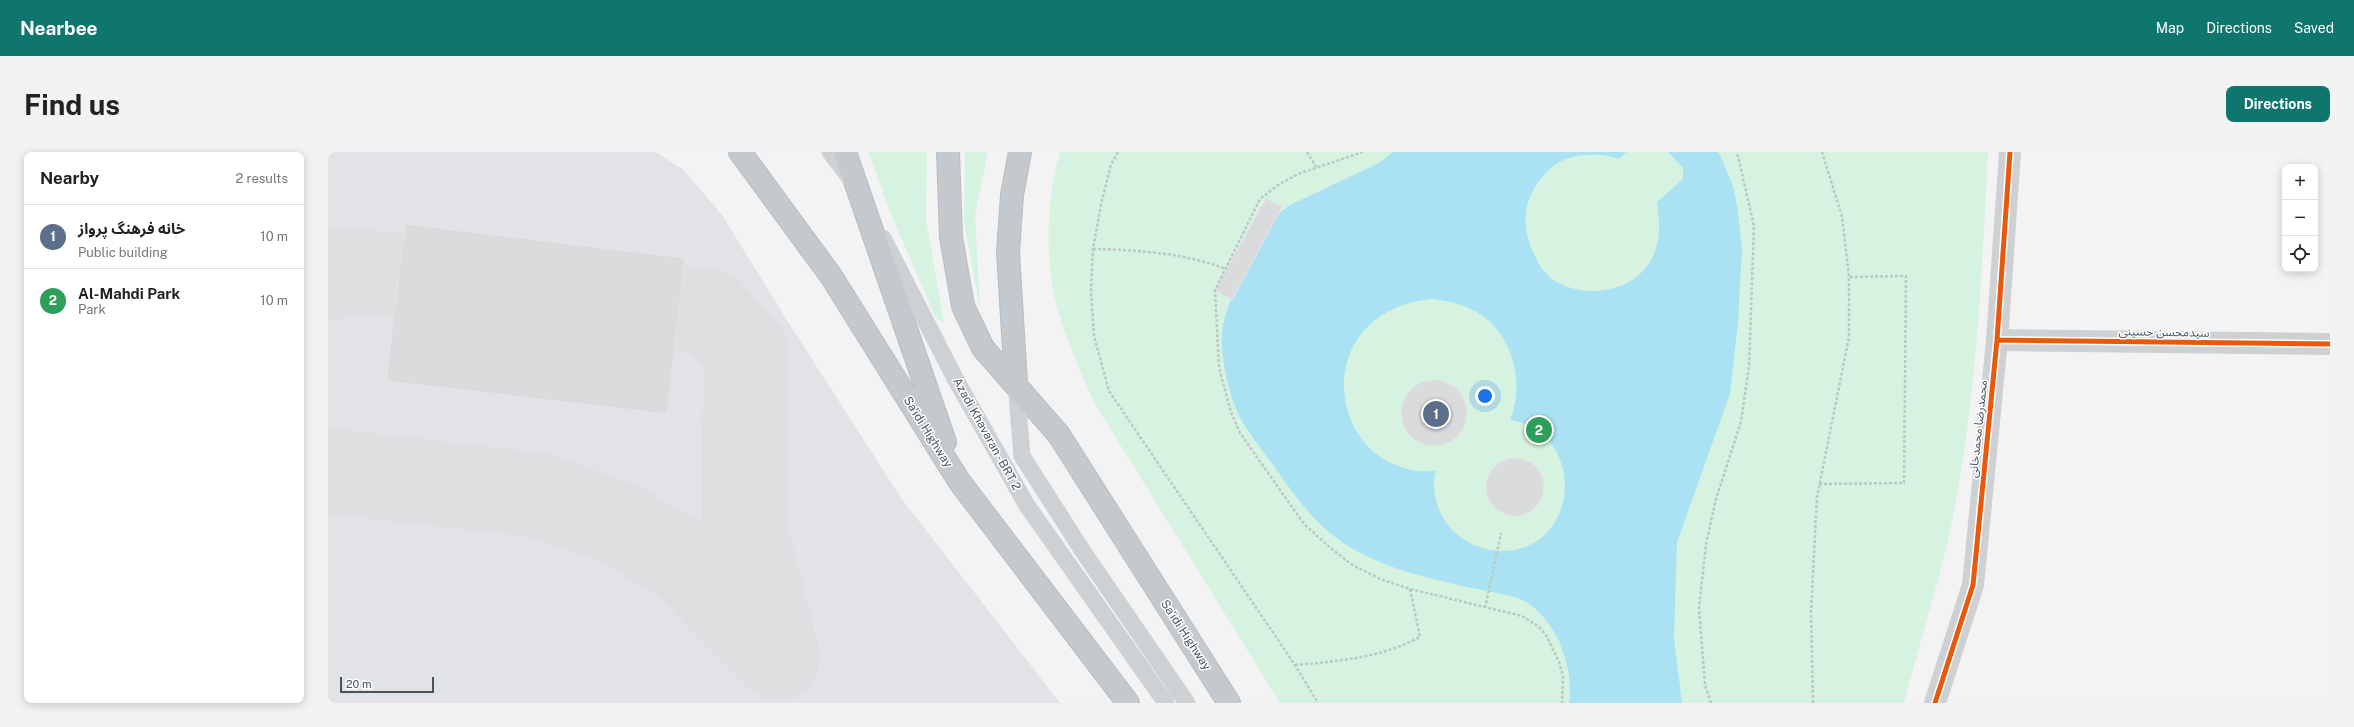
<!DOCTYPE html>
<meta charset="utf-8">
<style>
:root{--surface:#fff;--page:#f2f2f2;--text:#222;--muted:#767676;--line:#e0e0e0;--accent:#0f766e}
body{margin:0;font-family:"Public Sans","Noto Sans Arabic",sans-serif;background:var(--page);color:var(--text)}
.controls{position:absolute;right:12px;top:12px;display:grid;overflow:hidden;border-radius:8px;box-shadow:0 2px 10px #0003}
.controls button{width:36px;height:36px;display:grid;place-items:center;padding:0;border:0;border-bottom:1px solid var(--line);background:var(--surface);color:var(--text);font:20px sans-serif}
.scale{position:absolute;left:12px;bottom:10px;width:94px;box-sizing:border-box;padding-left:4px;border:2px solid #485561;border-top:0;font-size:11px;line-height:14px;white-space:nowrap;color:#485561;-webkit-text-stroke:3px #fff;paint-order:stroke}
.you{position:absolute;left:1157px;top:244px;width:14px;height:14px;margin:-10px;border:3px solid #fff;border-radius:50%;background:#1a73e8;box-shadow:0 0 0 6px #1a73e833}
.badge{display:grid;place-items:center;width:26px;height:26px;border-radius:50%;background:var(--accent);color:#fff;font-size:13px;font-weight:700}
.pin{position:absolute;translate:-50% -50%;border:2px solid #fff;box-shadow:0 1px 4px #0006}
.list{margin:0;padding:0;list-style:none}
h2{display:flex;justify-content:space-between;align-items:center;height:52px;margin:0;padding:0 16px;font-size:17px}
h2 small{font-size:13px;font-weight:400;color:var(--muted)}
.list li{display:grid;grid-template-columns:26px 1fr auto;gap:12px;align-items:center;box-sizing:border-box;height:64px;padding:0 16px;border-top:1px solid var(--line)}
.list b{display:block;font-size:15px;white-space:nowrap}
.list p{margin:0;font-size:13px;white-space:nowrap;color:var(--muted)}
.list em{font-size:13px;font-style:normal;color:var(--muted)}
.icon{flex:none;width:22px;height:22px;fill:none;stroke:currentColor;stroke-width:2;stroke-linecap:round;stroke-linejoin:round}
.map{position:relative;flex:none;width:2002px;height:551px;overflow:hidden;border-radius:8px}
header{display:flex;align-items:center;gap:24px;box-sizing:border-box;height:56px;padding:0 20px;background:var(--accent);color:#fff}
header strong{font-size:19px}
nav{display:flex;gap:22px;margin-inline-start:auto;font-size:14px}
.intro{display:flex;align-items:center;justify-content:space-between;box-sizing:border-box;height:96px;padding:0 24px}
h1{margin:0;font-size:28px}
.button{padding:10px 18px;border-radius:8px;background:var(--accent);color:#fff;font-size:14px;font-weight:700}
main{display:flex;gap:24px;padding:0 24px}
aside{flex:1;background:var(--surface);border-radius:8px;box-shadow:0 2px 10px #0003}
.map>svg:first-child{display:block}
.airport{fill:#e1e3e6}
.green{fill:#d6f3e2}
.water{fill:#aae2f3;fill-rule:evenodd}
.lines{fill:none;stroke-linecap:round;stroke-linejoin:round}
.taxiway{stroke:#dedfe0;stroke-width:85}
.building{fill:#dadbdd;stroke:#e5e5e6}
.trunk-casing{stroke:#b7bdc3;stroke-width:24}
.path{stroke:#bbc8c4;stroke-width:2.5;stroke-dasharray:3 2;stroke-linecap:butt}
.service{stroke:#ced1d4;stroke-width:17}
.minor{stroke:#ced1d4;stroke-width:22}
.tertiary{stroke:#ced1d4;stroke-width:22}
.trunk{stroke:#c4c9cd;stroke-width:22}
.cycleway-casing{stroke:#fff;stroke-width:8}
.cycleway{stroke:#e8590c;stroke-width:5}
.labels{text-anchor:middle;stroke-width:3;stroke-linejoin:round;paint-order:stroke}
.street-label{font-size:12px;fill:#485561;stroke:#fff}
</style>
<header>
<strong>Nearbee</strong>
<nav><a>Map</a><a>Directions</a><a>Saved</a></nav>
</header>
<div class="intro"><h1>Find us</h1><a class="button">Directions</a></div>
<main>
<aside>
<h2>Nearby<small>2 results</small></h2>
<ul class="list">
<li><span class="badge" style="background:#5c6f8a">1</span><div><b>خانه فرهنگ پرواز</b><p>Public building</p></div><em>10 m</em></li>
<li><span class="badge" style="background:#2e9e5b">2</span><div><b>Al-Mahdi Park</b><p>Park</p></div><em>10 m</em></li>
</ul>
</aside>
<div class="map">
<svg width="2002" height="551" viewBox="0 0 2002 551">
<rect width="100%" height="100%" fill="#f3f3f3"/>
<path class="airport" d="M0 0H327L356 18 394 63 462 173 573 346 732 551H0Z"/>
<path class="green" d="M540 0H599L598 67 616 171 608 166 567 72Z
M637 0H660L647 63 652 158 636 70Z
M732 0H1660C1654 119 1649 238 1627 355 1614 421 1593 486 1576 551H952L767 252C754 223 740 193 731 162 716 112 718 50 732 0Z"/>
<path class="water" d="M1065 0H1298L1291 7C1271 0 1238 1 1222 17 1195 42 1191 72 1207 104 1210 112 1218 123 1225 128 1261 150 1315 139 1328 96 1333 82 1331 65 1329 50L1355 27V16L1340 0H1390L1392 3 1405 34 1410 59 1414 97 1410 171 1402 242 1349 390 1346 486 1354 551H1241C1246 516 1230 470 1198 450 1186 443 1172 442 1159 439 1121 431 1080 423 1045 407 997 386 975 356 946 314 936 300 924 286 915 271 901 246 893 210 894 181 897 145 932 94 950 62L962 53 1051 11ZM1104 147C1118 149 1130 151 1143 157 1184 176 1198 229 1182 268 1261 281 1252 400 1173 399 1154 398 1137 391 1124 378 1110 363 1102 339 1108 319 999 327 974 160 1104 147Z"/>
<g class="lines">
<path class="taxiway" d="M0 126 15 118 382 159 418 198 416 375 449 505
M0 319 209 343 292 372 356 410 449 505"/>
</g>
<path class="building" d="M938 46 954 55 904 148 887 138Z
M77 72 357 106 339 262 58 229Z
M1073 261a33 33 0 1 1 66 0a33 33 0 1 1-66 0Z
M1158 335a29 29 0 1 1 58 0a29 29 0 1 1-58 0Z"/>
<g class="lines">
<g class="trunk-casing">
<path id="trunk" d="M412 0 503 124 631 329 800 551
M517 0 617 290
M620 0 623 85 635 154 655 196 731 283 901 551
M688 231 680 100 684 43 692 0"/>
</g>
<path class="path" d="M790 0 783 13 773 52 765 97 763 139 766 184 781 239 967 513 990 551
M979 0 988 15
M1035 0 970 22 950 33 932 47 887 138 891 216 903 260 912 281 976 372 999 393 1023 412 1052 427 1082 437 1194 464 1211 475 1218 483 1231 510 1235 525 1234 551
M765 97C809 98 857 101 898 117
M1491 332 1576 331 1578 124 1521 125
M1157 456 1173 381
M967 513C1012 509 1052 506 1092 485L1082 437
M1383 551 1377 533 1371 456 1378 392 1388 347 1413 270 1421 214 1426 74 1409 0
M1485 551 1483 459 1489 345 1521 185V125L1514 64 1494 0"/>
<path class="service" d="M502 0 522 26
M555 86 629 230 698 352 838 551
M688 231 694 304 756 401 859 551"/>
<path class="minor" d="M1669 188 2002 192"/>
<path class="tertiary" d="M1607 551 1645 433 1669 188 1682 0"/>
<use href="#trunk" class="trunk"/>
<g class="cycleway-casing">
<path id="cycleway" d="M1669 188 2002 192
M1607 551 1645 433 1669 188 1682 0"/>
</g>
<use href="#cycleway" class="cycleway"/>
</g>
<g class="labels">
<g class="street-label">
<text transform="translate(1836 180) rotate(1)" y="4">سیدمحسن حسینی</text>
<text transform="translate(1650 277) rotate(-84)" y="4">محمدرضا محمدخانی</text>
<text transform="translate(600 280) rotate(58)" y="4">Sa'idi Highway</text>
<text transform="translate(659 282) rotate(61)" y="4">Azadi Khavaran - BRT 2</text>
<text transform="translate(858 483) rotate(57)" y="4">Sa'idi Highway</text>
</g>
</g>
</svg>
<div class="controls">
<button>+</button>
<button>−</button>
<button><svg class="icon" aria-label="locate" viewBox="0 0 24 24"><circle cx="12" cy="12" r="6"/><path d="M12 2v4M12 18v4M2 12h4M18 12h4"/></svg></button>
</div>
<div class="scale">20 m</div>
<div class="you"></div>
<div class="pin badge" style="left:1108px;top:262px;background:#5c6f8a">1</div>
<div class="pin badge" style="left:1211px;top:278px;background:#2e9e5b">2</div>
</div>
</main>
